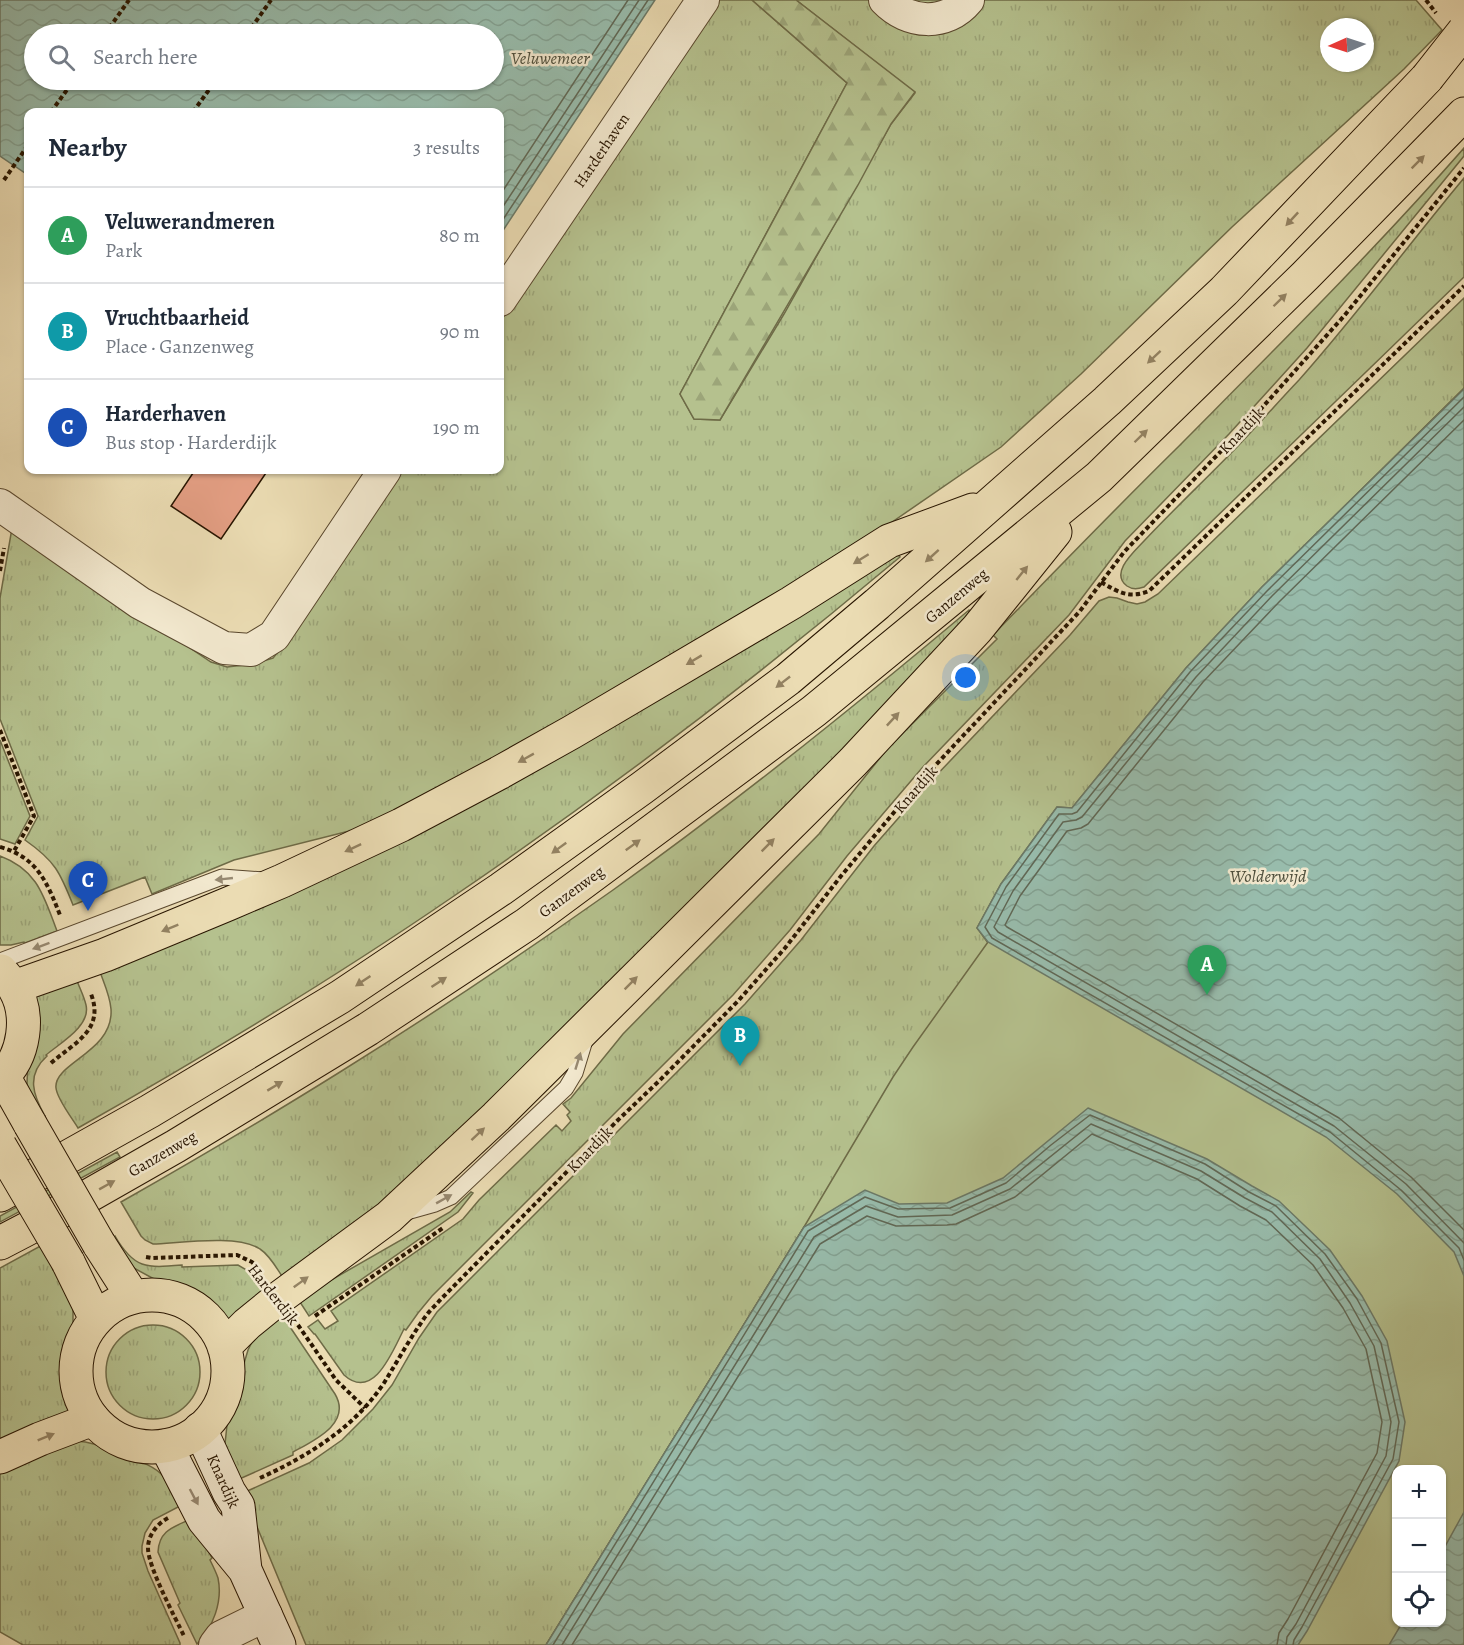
<!DOCTYPE html>
<meta charset="utf-8">
<style>
:root{--surface:#fff;--page:#f2f2f3;--text:#1f2937;--muted:#747a83;--line:#e0e1e3;--accent:#ea580c}
body{margin:0;font-family:Alegreya,serif;background:var(--page);color:var(--text)}
.controls{position:absolute;right:18px;bottom:18px;display:grid;overflow:hidden;border-radius:12px;box-shadow:0 2px 4px #0004}
.controls button{width:54px;height:54px;display:grid;place-items:center;padding:0;border:0;border-bottom:2px solid var(--line);background:var(--surface);color:var(--text);font:30px sans-serif}
.compass{position:absolute;left:1320px;top:18px;width:54px;height:54px;border-radius:50%;background:var(--surface);box-shadow:0 2px 4px #0004;rotate:267deg}
.you{position:absolute;left:966px;top:678px;width:21px;height:21px;margin:-15px;border:4px solid #fff;border-radius:50%;background:#1a73e8;box-shadow:0 0 0 9px #1a73e833}
.badge{display:grid;place-items:center;width:39px;height:39px;border-radius:50%;background:var(--accent);color:#fff;font-size:20px;font-weight:700}
.pin{position:absolute;translate:-50% -50px;filter:drop-shadow(0 2px 3px #0008)}
.pin::after{content:'';position:absolute;top:32px;width:21px;height:18px;background:inherit;clip-path:polygon(0 0,100% 0,50% 100%)}
.list{margin:0;padding:0;list-style:none}
h2{display:flex;justify-content:space-between;align-items:center;height:78px;margin:0;padding:0 24px;font-size:26px}
h2 small{font-size:20px;font-weight:400;color:var(--muted)}
.list li{display:grid;grid-template-columns:39px 1fr auto;gap:18px;align-items:center;box-sizing:border-box;height:96px;padding:0 24px;border-top:2px solid var(--line)}
.list b{display:block;font-size:22px;white-space:nowrap}
.list p{margin:0;font-size:20px;white-space:nowrap;color:var(--muted)}
.list em{font-size:20px;font-style:normal;color:var(--muted)}
.icon{flex:none;width:33px;height:33px;fill:none;stroke:currentColor;stroke-width:2;stroke-linecap:round;stroke-linejoin:round}
.map{position:relative;flex:none;width:1464px;height:1645px;overflow:hidden}
.search{position:absolute;background:var(--surface);box-shadow:0 2px 4px #0004;left:24px;top:24px;width:480px;height:66px;display:flex;align-items:center;gap:15px;box-sizing:border-box;padding:0 21px;border-radius:33px;color:var(--muted);font-size:22px}
.panel{position:absolute;background:var(--surface);box-shadow:0 2px 4px #0004;left:24px;top:108px;width:480px;height:366px;border-radius:12px}
.map>svg:first-child{display:block}
.grass{fill:url(#grass-tufts);stroke:#6e6b47;stroke-width:1.5;fill-rule:evenodd}
.forest{fill:url(#forest-firs);stroke:#6e6b47;stroke-width:1.5}
.park{fill:#b5c18e;stroke:#6e6b47;stroke-width:1.5;fill-rule:evenodd}
.water{fill:url(#water-waves);stroke:#6b7967;stroke-width:1.5;fill-rule:evenodd}
.lines{fill:none;stroke-linecap:round;stroke-linejoin:round}
.shore{stroke:#606856;stroke-width:1.5}
.building{fill:#e39e83;stroke:#281500;stroke-width:1.5}
.lane-casing{stroke:#59472d;stroke-width:17}
.street-casing{stroke:#59472d;stroke-width:34}
.secondary-casing{stroke:#281500;stroke-width:35}
.primary-casing{stroke:#281500;stroke-width:35}
.highway-casing{stroke:#281500;stroke-width:35}
.path{stroke:#281500;stroke-width:4;stroke-dasharray:4.5 3;stroke-linecap:butt}
.lane{stroke:#f2e8ce;stroke-width:15}
.street{stroke:#f2e8ce;stroke-width:32}
.secondary{stroke:#f2e8ce;stroke-width:33}
.primary{stroke:#ebdcb3;stroke-width:33}
.highway{stroke:#ebdcb3;stroke-width:33}
.primary-bridge-casing{stroke:#281500;stroke-width:35;stroke-linecap:butt}
.primary-bridge{stroke:#ebdcb3;stroke-width:33}
.oneway{fill:#938262}
.oneway2{fill:#978971}
.labels{text-anchor:middle;stroke-width:5;stroke-linejoin:round;paint-order:stroke}
.street-label{font-size:16px;fill:#281500;stroke:#f2e8ce}
.water-label{font-size:18px;font-style:italic;fill:#4f4f3c;stroke:#f2e8ce}
</style>
<div class="map">
<svg width="1464" height="1645" viewBox="0 0 1464 1645">
<defs>
<pattern id="grass-tufts" width="24" height="20" patternUnits="userSpaceOnUse" patternTransform="scale(1.5)"><rect width="24" height="20" fill="#b5c18e"/><path d="M3 7l-1-3M5 7V3M7 7l1-3M15 17l-1-3M17 17v-4M19 17l1-3" fill="none" stroke="#9ca579"/></pattern>
<pattern id="forest-firs" width="22" height="20" patternUnits="userSpaceOnUse" patternTransform="scale(1.5)"><rect width="22" height="20" fill="#b5c18e"/><path d="M5 1l3.5 6h-7zM16 11l3.5 6h-7z" fill="#9ca579"/></pattern>
<pattern id="water-waves" width="16" height="10" patternUnits="userSpaceOnUse" patternTransform="scale(1.5)"><rect width="16" height="10" fill="#98bcac"/><path d="M0 5q4-4 8 0t8 0" fill="none" stroke="#83a192"/></pattern>
</defs>
<rect width="100%" height="100%" fill="#ebdcb3"/>
<filter id="stains"><feTurbulence type="fractalNoise" baseFrequency=".00333" numOctaves="4"/><feColorMatrix values="0 0 0 0 .2 0 0 0 0 .09 0 0 0 0 .02 0 0 0 .5 -.17"/></filter>
<radialGradient id="worn" r=".72"><stop offset=".6" stop-color="#630" stop-opacity="0"/><stop offset="1" stop-color="#630" stop-opacity=".3"/></radialGradient>
<path class="grass" d="M715 0H752L847 83 680 394 694 419 720 420 784 314 891 124 915 93 796 0H1416L1442 30 1404 69 1232 227 1081 374 1001 447 882 529 846 555 385 822 234 860 152 894 145 877 73 905C60 872 55 861 25 840L38 816 0 719V598L12 528 211 662 227 667 253 664 273 658 289 638 401 470H500V322ZM1329 27H1365V63H1329Z
M1464 148V156L1307 348 1229 434 1125 541 1069 615 922 768 847 856 790 930 733 995 432 1296 418 1313 406 1330 404 1329C393 1350 374 1402 344 1375L315 1334H314L308 1327 318 1320 325 1329 338 1321 331 1311 463 1219 479 1200 556 1125 562 1131 571 1121 567 1115 570 1112 563 1104 571 1098 623 1034 819 834 888 748 997 639 993 635C1053 573 1113 511 1175 450 1273 351 1372 253 1464 148Z
M1464 178V277L1144 587C1138 589 1133 590 1127 586 1109 573 1135 551 1144 541 1174 509 1206 479 1237 447 1258 425 1278 402 1299 380 1357 315 1408 245 1464 178Z
M1464 298V389L1262 587 1186 668 1072 808 1057 807 1001 884 977 928 988 943 1247 1091 1464 1276 1442 1470H1396V1622L1389 1645 804 1227 546 1645H306L243 1493 309 1463 342 1440 373 1409 392 1385 419 1338 437 1312 745 1004 801 940 874 846 930 782 1070 635 1099 601 1109 597 1117 598 1128 602 1137 604 1145 602 1158 594Z
M894 549 900 557C756 678 607 792 451 898 330 981 205 1056 78 1128 72 1118 57 1099 56 1088 53 1063 114 1052 111 1009 110 995 103 981 99 969Z
M969 610 976 618 483 1117 286 1282C278 1271 271 1256 260 1249 238 1234 180 1243 153 1244L145 1240 141 1236 121 1202C195 1160 268 1117 340 1072 433 1014 524 953 613 890 736 802 854 707 969 610Z
M0 740 30 816 15 844 0 839Z
M0 856C38 870 44 897 57 931L25 943 24 942 11 945H0Z
M76 978C79 987 84 996 86 1005 91 1026 60 1043 46 1055L47 1056C26 1075 33 1095 45 1116L39 1120 28 1090 27 1083 31 995Z
M117 1152 120 1157 0 1222V1216Z
M471 1192 473 1193 458 1212 309 1316 298 1299 450 1212Z
M115 1236C134 1269 146 1268 182 1265V1267L238 1265 250 1272 266 1296 225 1323 210 1306 191 1292 154 1279 132 1267 109 1239Z
M44 1244 73 1308V1327L69 1336 72 1337C62 1362 64 1386 74 1410L0 1447V1268Z
M280 1312 335 1394C352 1423 315 1440 293 1452V1455L235 1481 225 1444 227 1425 240 1393 242 1370 248 1350 252 1342Z
M106 1372a47 47 0 1 1 94 0a47 47 0 1 1-94 0Z
M76 1441C94 1442 101 1447 117 1454 133 1460 152 1463 164 1477 171 1485 176 1496 182 1505L153 1520 145 1533 142 1546V1553L148 1571 180 1643V1645H23L0 1632V1470Z
M191 1519 212 1558 210 1560C213 1566 216 1572 218 1578 223 1602 213 1627 197 1644L178 1605 180 1603 158 1552C159 1530 174 1527 191 1519Z"/>
<path class="forest" d="M752 0H796L915 92 891 124 858 185 720 420 694 419 680 394 847 83Z"/>
<path class="park" d="M1464 388V1645H546L804 1227 893 1077 913 1047 988 942 1263 587ZM1396 1470H1442V1622H1396Z"/>
<path class="water" d="M0 0H655L500 235V112H28V175L0 156ZM494 34V80H34V34Z
M1464 389V1276L1454 1252 1397 1194 1326 1137 988 942 977 928 1001 884 1057 807 1072 808 1186 668 1262 587Z
M1088 1108 1207 1159 1252 1186 1279 1201 1330 1250 1362 1296 1387 1341 1405 1422 1399 1461 1307 1631 1298 1645H546L804 1227 865 1190 899 1204 947 1203 1003 1178Z
M1464 1512V1645H1389L1402 1623 1442 1622V1552Z"/>
<g class="lines">
<path class="shore" d="M500 195 628 0
M500 211 639 0
M500 224 648 0
M1464 397 1267 591 1190 672 1077 812 1072 814H1059L1006 887 985 927 992 938 1330 1132 1401 1190 1459 1248 1464 1260
M1464 407 1272 596 1196 677 1082 817 1076 820 1063 822 1013 891 994 927 998 932 1334 1126 1406 1184 1464 1243
M1464 420 1279 602 1203 682 1088 824 1081 828 1067 831 1020 896 1005 925 1007 927 1339 1118 1411 1177 1464 1230
M553 1645 808 1231 865 1197 898 1209 950 1208 1006 1183 1051 1145 1090 1115 1205 1164 1249 1192 1276 1206 1325 1254 1357 1299 1381 1343 1399 1422 1393 1459 1302 1627 1294 1640 1293 1645
M562 1645 814 1237 866 1206 898 1217 952 1215 1010 1189 1091 1124 1201 1171 1245 1198 1272 1212 1320 1259 1350 1303 1374 1346 1391 1422 1386 1456 1296 1624 1287 1637 1286 1645
M572 1645 820 1244 867 1216 896 1226 947 1225 956 1224 1015 1197 1092 1134 1197 1179 1240 1206 1266 1220 1313 1265 1343 1308 1366 1349 1382 1422 1377 1453 1288 1619 1279 1633 1277 1645"/>
</g>
<path class="building" d="M195 470H268L221 539 171 506Z"/>
<g class="lines">
<g class="lane-casing">
<path id="lane" d="M0 961 222 877 264 880
M403 1213 435 1204 451 1197 566 1088 575 1073 586 1037"/>
</g>
<g class="street-casing">
<path id="street" d="M885 0C908 24 946 27 968 0
M500 300 703 0
M0 505 140 603 224 648 251 650 274 636 385 470
M215 1645 221 1637 266 1615"/>
</g>
<g class="secondary-casing">
<path id="secondary" d="M200 1429 229 1492 238 1506 245 1570
M166 1446 204 1520 245 1570 279 1645"/>
</g>
<g class="primary-casing">
<path id="primary" d="M14 987 105 955 228 904 282 881 401 825 499 773 572 732 791 603 889 541 973 510
M3 1076 30 1124
M0 1079C25 1057 31 1014 13 986 9 980 5 976 1 971
M0 1195 150 1111 340 997 501 889 642 788 788 679 877 604 1107 401 1224 291 1427 78
M0 1243 69 1207 176 1146 368 1029 527 924 814 711 1099 477 1305 276 1464 114
M99 1244 133 1297
M68 1262 96 1319
M76 1371a76 76 0 1 1 152 0a76 76 0 1 1-152 0Z
M224 1347 247 1324 279 1298 389 1217 496 1117 853 762 977 629 1055 532"/>
</g>
<g class="highway-casing">
<path id="highway" d="M0 1457 40 1439 93 1419"/>
</g>
<path class="path" d="M1426 0 1436 13
M105 34 129 0
M247 34 271 0
M51 112 74 80
M193 112 216 80
M4 180 28 145
M0 571 4 548
M1101 582C1118 592 1129 599 1149 591L1464 286
M0 730 34 816 14 851
M0 847C37 857 47 882 60 915
M51 1063C74 1043 105 1030 91 994
M146 1257 152 1258 237 1255 252 1262 261 1272
M315 1316 443 1228
M298 1325 336 1380 365 1408
M260 1478C308 1456 354 1428 384 1383 397 1362 409 1340 423 1320 428 1312 435 1306 441 1299L618 1120 659 1081 738 1001 785 948 841 876 916 786 1080 611 1124 552 1251 420 1344 316 1464 168
M168 1518C157 1524 148 1535 148 1548 148 1567 175 1617 184 1636"/>
<use href="#lane" class="lane"/>
<use href="#street" class="street"/>
<use href="#secondary" class="secondary"/>
<use href="#primary" class="primary"/>
<use href="#highway" class="highway"/>
<g class="primary-bridge-casing">
<path id="primary-bridge" d="M1427 78 1464 31
M30 1124 99 1244
M0 1146 68 1262"/>
</g>
<use href="#primary-bridge" class="primary-bridge"/>
</g>
<defs><path id="oneway-solid" d="M-6-.8H1V-3.2L6.5 0L1 3.2V.8H-6Z" transform="scale(1.5)"/></defs>
<g class="oneway">
<use href="#oneway-solid" transform="translate(1418 162) rotate(-45)"/>
<use href="#oneway-solid" transform="translate(1292 219) rotate(133)"/>
<use href="#oneway-solid" transform="translate(1280 300) rotate(-44)"/>
<use href="#oneway-solid" transform="translate(1154 357) rotate(137)"/>
<use href="#oneway-solid" transform="translate(1141 436) rotate(-44)"/>
<use href="#oneway-solid" transform="translate(932 556) rotate(138)"/>
<use href="#oneway-solid" transform="translate(861 559) rotate(148)"/>
<use href="#oneway-solid" transform="translate(1022 573) rotate(-51)"/>
<use href="#oneway-solid" transform="translate(694 660) rotate(149)"/>
<use href="#oneway-solid" transform="translate(783 682) rotate(142)"/>
<use href="#oneway-solid" transform="translate(893 719) rotate(-47)"/>
<use href="#oneway-solid" transform="translate(526 758) rotate(151)"/>
<use href="#oneway-solid" transform="translate(633 845) rotate(-36)"/>
<use href="#oneway-solid" transform="translate(768 845) rotate(-45)"/>
<use href="#oneway-solid" transform="translate(353 848) rotate(155)"/>
<use href="#oneway-solid" transform="translate(559 848) rotate(144)"/>
<use href="#oneway-solid" transform="translate(170 928) rotate(158)"/>
<use href="#oneway-solid" transform="translate(363 981) rotate(146)"/>
<use href="#oneway-solid" transform="translate(439 982) rotate(-33)"/>
<use href="#oneway-solid" transform="translate(631 983) rotate(-45)"/>
<use href="#oneway-solid" transform="translate(275 1086) rotate(-31)"/>
<use href="#oneway-solid" transform="translate(478 1134) rotate(-43)"/>
<use href="#oneway-solid" transform="translate(107 1185) rotate(-29)"/>
<use href="#oneway-solid" transform="translate(301 1282) rotate(-36)"/>
<use href="#oneway-solid" transform="translate(46 1437) rotate(-22)"/>
</g>
<g class="oneway2">
<use href="#oneway-solid" transform="translate(224 879) rotate(174)"/>
<use href="#oneway-solid" transform="translate(41 946) rotate(160)"/>
<use href="#oneway-solid" transform="translate(578 1061) rotate(-73)"/>
<use href="#oneway-solid" transform="translate(444 1199) rotate(-29)"/>
<use href="#oneway-solid" transform="translate(194 1497) rotate(62)"/>
</g>
<g class="labels">
<g class="street-label">
<text transform="translate(601 150) rotate(-56)" y="6">Harderhaven</text>
<text transform="translate(1241 430) rotate(-47)" y="6">Knardijk</text>
<text transform="translate(956 595) rotate(-40)" y="6">Ganzenweg</text>
<text transform="translate(915 789) rotate(-49)" y="6">Knardijk</text>
<text transform="translate(571 891) rotate(-36)" y="6">Ganzenweg</text>
<text transform="translate(589 1149) rotate(-46)" y="6">Knardijk</text>
<text transform="translate(162 1153) rotate(-30)" y="6">Ganzenweg</text>
<text transform="translate(274 1294) rotate(52)" y="6">Harderdijk</text>
<text transform="translate(224 1481) rotate(66)" y="6">Knardijk</text>
</g>
<g class="water-label">
<text x="550" y="64">Veluwemeer</text>
<text x="1268" y="882">Wolderwijd</text>
</g>
</g>
<rect width="100%" height="100%" filter="url(#stains)"/>
<rect width="100%" height="100%" fill="url(#worn)"/>
</svg>
<div class="controls">
<button>+</button>
<button>−</button>
<button><svg class="icon" aria-label="locate" viewBox="0 0 24 24"><circle cx="12" cy="12" r="6"/><path d="M12 2v4M12 18v4M2 12h4M18 12h4"/></svg></button>
</div>
<svg class="compass" viewBox="-18 -18 36 36"><path d="M0-13l5 13h-10z" fill="#e53935"/><path d="M0 13l5-13h-10z" fill="#747a83"/></svg>
<div class="you"></div>
<div class="pin badge" style="left:1207px;top:995px;background:#2e9e5b">A</div>
<div class="pin badge" style="left:740px;top:1066px;background:#0f9aa8">B</div>
<div class="pin badge" style="left:88px;top:911px;background:#1a4fb4">C</div>
<div class="search"><svg class="icon" aria-label="search" viewBox="0 0 24 24"><circle cx="10" cy="10" r="6"/><path d="M15 15l6 6"/></svg>Search here</div>
<section class="panel">
<h2>Nearby<small>3 results</small></h2>
<ul class="list">
<li><span class="badge" style="background:#2e9e5b">A</span><div><b>Veluwerandmeren</b><p>Park</p></div><em>80 m</em></li>
<li><span class="badge" style="background:#0f9aa8">B</span><div><b>Vruchtbaarheid</b><p>Place · Ganzenweg</p></div><em>90 m</em></li>
<li><span class="badge" style="background:#1a4fb4">C</span><div><b>Harderhaven</b><p>Bus stop · Harderdijk</p></div><em>190 m</em></li>
</ul>
</section>
</div>
